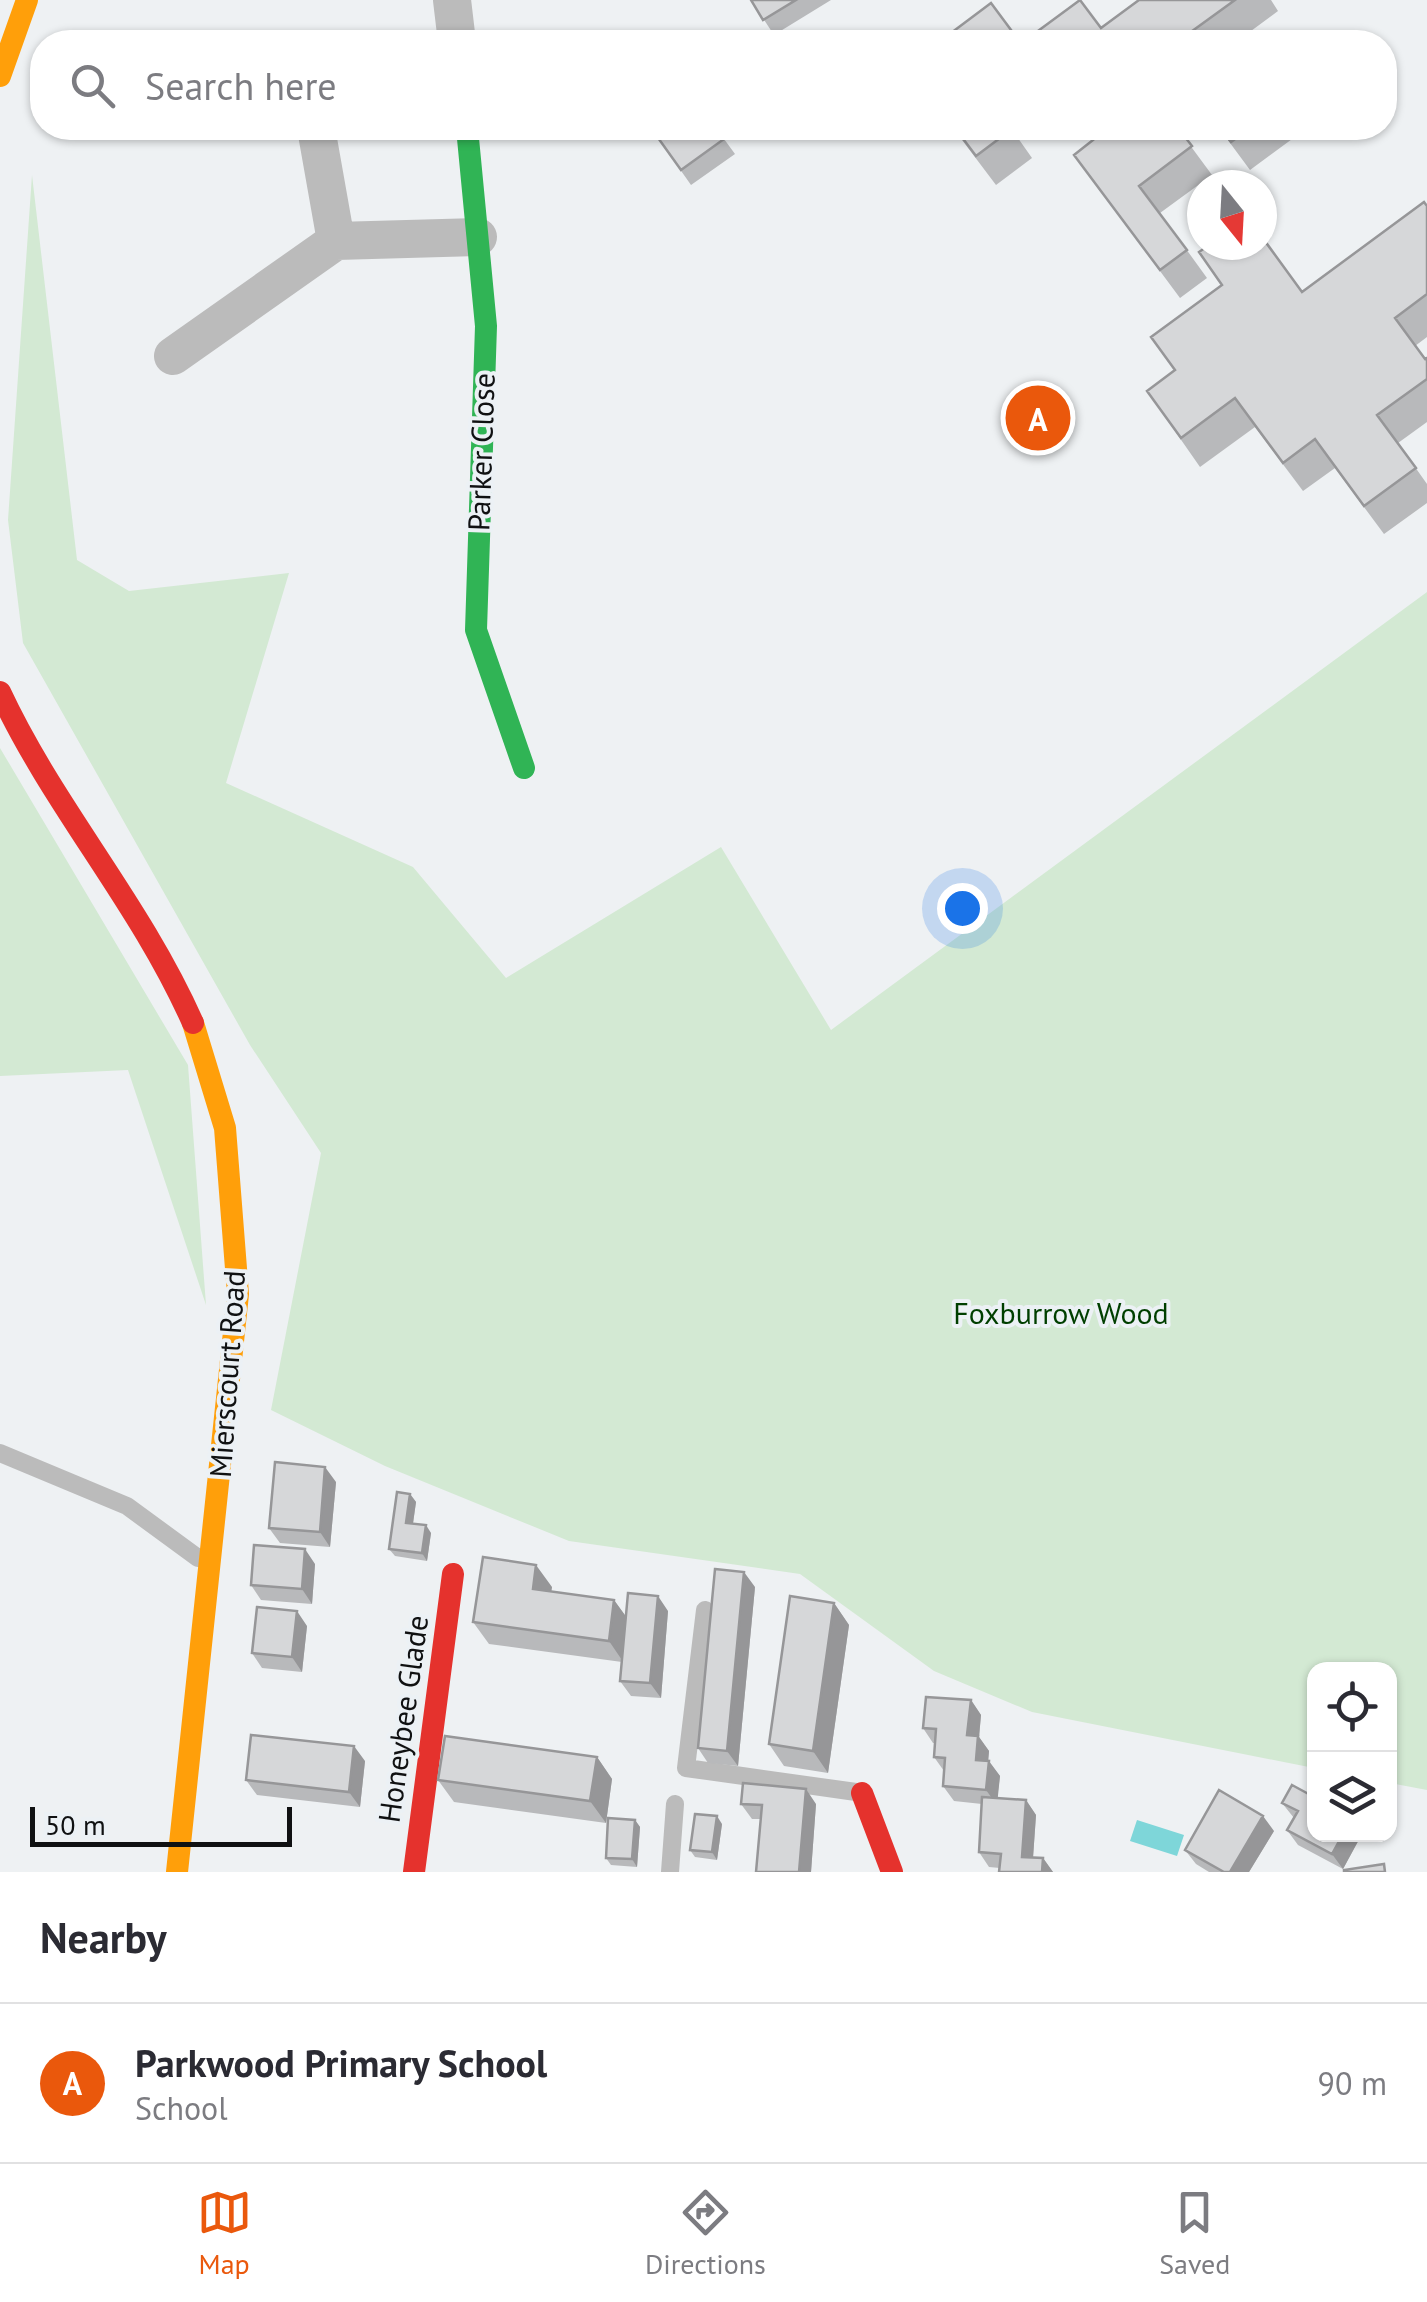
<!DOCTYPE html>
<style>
:root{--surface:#fff;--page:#f7f7f7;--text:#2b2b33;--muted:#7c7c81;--line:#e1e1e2;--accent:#ea580c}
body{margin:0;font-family:"PT Sans",sans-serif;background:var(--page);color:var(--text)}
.controls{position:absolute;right:30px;bottom:30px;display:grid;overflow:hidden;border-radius:20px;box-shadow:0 2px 8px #0004}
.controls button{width:90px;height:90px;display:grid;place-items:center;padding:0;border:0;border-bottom:2px solid var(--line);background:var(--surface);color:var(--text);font:50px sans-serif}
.compass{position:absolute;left:1187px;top:170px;width:90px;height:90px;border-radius:50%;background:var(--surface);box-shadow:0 2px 8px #0004;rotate:162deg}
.scale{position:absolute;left:30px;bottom:25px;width:262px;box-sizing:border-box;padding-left:10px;border:5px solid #101112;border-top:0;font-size:28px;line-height:35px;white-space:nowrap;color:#101112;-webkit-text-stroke:8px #ecf1f5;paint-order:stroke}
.you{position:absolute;left:962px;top:908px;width:35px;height:35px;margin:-25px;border:8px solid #fff;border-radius:50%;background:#1a73e8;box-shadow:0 0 0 15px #1a73e833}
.badge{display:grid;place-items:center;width:65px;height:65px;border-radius:50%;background:var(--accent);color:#fff;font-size:32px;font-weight:700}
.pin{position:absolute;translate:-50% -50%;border:5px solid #fff;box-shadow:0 2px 10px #0006}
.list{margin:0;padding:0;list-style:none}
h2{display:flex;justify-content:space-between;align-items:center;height:130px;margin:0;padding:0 40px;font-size:42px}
h2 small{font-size:32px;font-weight:400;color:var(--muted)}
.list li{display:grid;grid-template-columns:65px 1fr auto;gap:30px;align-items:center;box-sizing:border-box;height:160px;padding:0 40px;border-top:2px solid var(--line)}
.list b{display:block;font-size:38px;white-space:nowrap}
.list p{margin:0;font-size:32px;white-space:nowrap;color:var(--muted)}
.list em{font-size:32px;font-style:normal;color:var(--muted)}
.icon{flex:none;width:55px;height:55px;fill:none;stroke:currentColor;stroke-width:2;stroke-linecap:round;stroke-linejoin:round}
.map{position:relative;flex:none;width:1427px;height:1872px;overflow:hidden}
.search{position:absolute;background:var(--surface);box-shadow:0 2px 8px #0004;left:30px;right:30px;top:30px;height:110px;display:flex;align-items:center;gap:25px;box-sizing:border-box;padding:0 35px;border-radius:40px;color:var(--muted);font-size:38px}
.sheet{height:290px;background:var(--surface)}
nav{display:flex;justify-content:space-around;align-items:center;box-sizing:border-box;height:140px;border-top:2px solid var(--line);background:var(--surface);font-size:28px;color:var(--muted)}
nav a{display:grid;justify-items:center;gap:5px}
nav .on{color:var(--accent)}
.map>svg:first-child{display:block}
.green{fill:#d3e9d3}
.water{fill:#7ed6d9}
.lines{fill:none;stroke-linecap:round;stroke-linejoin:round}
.lane{stroke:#bbb;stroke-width:18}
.street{stroke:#bbb;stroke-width:38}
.fast{stroke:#30b455;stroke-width:22}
.slow{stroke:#ff9f0a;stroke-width:22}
.jam{stroke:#e5322d;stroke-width:22}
.wall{fill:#b8b9bb}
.shaded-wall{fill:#969698}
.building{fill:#d6d7d9;stroke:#969698;stroke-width:2.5}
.labels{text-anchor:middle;stroke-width:8;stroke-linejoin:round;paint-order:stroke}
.street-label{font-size:30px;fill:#101112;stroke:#ecf1f5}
.park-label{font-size:30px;fill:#003f00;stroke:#ecf1f5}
</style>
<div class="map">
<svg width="1427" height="1872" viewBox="0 0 1427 1872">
<rect width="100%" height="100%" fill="#eef1f3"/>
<path class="green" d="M32 175 77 560 129 591 289 573 226 783 413 867 506 978 721 847 831 1030 1427 592V1790L1390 1783V1670H1314V1768L1032 1712 934 1671 800 1574 569 1541 385 1466 271 1410 321 1153 250 1045 23 643 8 520Z
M0 748 188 1065 206 1305 128 1070 0 1076Z"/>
<path class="water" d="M1137 1820 1184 1835 1177 1856 1130 1841Z"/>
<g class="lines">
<path class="lane" d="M0 1453 127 1506 198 1558 206 1557
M705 1610 686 1768 856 1792
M670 1872 675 1804"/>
<path class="street" d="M452 0 457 42
M316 128 336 241
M173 356 336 241 478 237"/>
<path class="fast" d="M467 128 486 326 476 630 524 768"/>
<path class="slow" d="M0 76 27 0
M177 1872 238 1294 225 1128 193 1023"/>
<path class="jam" d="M0 692C54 808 140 903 193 1023
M862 1793 892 1872
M414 1872 453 1574"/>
</g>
<path class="wall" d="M751 0H831L774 35Z
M1139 0H1271L1278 11 1236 42H1023L1101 28Z
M511 128H565L516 136Z
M651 128H716L735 154 691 185Z
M953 128H1011L1032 158 996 185Z
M1082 128H1188L1181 133 1212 175 1160 213 1207 278 1180 298 1074 155 1092 141Z
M1219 128H1301L1303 131 1250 170Z
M1427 206V337L1415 346 1425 359 1427 358V422L1398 443 1427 484V503L1384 534 1335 468 1303 491 1255 427 1200 467 1147 391 1175 371 1151 337 1302 292Z
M336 1482 330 1547 280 1543 269 1528Z
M410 1494 416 1502 413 1524 431 1533 427 1561 395 1556 389 1549Z
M315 1564 312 1604 261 1600 251 1585Z
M552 1587 551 1591 614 1600 626 1617 668 1611 661 1698 631 1696 620 1681 622 1662 489 1644 473 1622Z
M755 1587 738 1766 708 1763 698 1748Z
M834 1603 849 1625 828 1773 784 1766 769 1744Z
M307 1626 302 1672 262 1668 252 1653Z
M971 1700 981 1715 979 1737 989 1751 988 1761 1000 1776 997 1799 1026 1800 1036 1815 1033 1858H1043L1053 1872H999L1000 1868 989 1867 979 1852 982 1804 954 1801 943 1786 944 1771 934 1757 935 1743H933L923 1728Z
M597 1757 612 1779 606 1823 454 1802 438 1780Z
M365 1761 360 1807 257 1795 246 1780Z
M1292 1785 1314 1834H1362L1343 1869 1298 1845 1287 1830 1294 1818 1282 1803Z
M741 1804H816L811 1872H756L761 1819H752Z
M635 1820 640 1827 637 1867 611 1865 606 1858Z
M722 1824 717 1860 695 1857 690 1850Z
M1274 1831 1249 1872H1209L1196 1864 1185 1850Z"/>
<path class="shaded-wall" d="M325 1467 336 1482 330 1547 320 1532Z
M410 1494 416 1502 412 1530 406 1523Z
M426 1525 431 1533 427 1561 422 1553Z
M305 1549 315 1564 312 1604 302 1589Z
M536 1565 552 1587 548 1611 533 1589Z
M744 1572 755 1587 738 1766 727 1751Z
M658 1596 668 1611 661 1698 650 1683Z
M614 1600 630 1622 624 1663 609 1641Z
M834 1603 849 1625 828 1773 813 1751Z
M297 1611 307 1626 302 1672 292 1657Z
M971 1700 981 1715 979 1737 989 1751 987 1775 976 1760 967 1735Z
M354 1746 365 1761 360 1807 349 1792Z
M597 1757 612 1779 606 1823 590 1801Z
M989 1761 1000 1776 997 1805 986 1790Z
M806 1789 816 1804 811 1872H799Z
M1026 1800 1036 1815 1032 1872 1022 1857Z
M717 1816 722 1824 717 1860 712 1852Z
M1263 1816 1274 1831 1249 1872H1230Z
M635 1820 640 1827 637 1867 632 1859Z
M1343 1834H1362L1343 1869 1332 1854Z
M1043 1858 1053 1872H1042Z"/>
<path class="building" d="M751 0H796L763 20Z
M1080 0 1101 28 1139 0H1235L1177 42H1023Z
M991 3 1020 42H939Z
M651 128H716L724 139 681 170Z
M955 128H1011L1012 129 976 156Z
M1084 128H1178L1192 146 1139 186 1187 250 1160 270 1074 155 1093 140Z
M1220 128H1250L1231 142Z
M1424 202 1427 206V294L1395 318 1425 359 1427 358V379L1377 415 1416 468 1364 506 1315 439 1283 463 1235 398 1181 438 1147 391 1175 370 1151 337 1222 285 1199 252 1209 245H1262V237L1302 292Z
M275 1462 325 1467 320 1532 269 1528Z
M397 1492 410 1494 406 1523 426 1525 422 1553 389 1549Z
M254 1545 305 1549 302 1589 251 1585Z
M483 1557 536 1565 533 1589 614 1600 609 1641 473 1622Z
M715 1569 744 1572 727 1751 698 1748Z
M628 1593 658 1596 650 1683 620 1681Z
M790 1596 834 1603 813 1751 769 1744Z
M257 1607 297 1611 292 1657 252 1653Z
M926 1697 971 1700 967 1735 978 1736 976 1760 989 1761 986 1790 943 1786 945 1758 934 1757 936 1729 923 1728Z
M251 1735 354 1746 349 1792 246 1780Z
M445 1736 597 1757 590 1801 438 1780Z
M743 1783 806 1789 799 1872H756L762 1805 741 1804Z
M1292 1785 1314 1797V1834H1343L1332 1854 1287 1830 1298 1811 1282 1803Z
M1219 1790 1263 1816 1230 1872H1224L1185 1850Z
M982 1797 1026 1800 1022 1857 1043 1858 1042 1872H999L1001 1854 979 1852Z
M695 1814 717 1816 712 1852 690 1850Z
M608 1818 635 1820 632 1859 606 1858Z
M1384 1864 1385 1872H1344V1870Z"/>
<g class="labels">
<g class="street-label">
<text transform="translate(482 452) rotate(-88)" y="10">Parker Close</text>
<text transform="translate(228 1374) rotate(-86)" y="10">Mierscourt Road</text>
<text transform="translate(404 1719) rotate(-82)" y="10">Honeybee Glade</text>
</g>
<g class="park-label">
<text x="1061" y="1324">Foxburrow Wood</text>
</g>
</g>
</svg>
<div class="controls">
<button><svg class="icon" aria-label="locate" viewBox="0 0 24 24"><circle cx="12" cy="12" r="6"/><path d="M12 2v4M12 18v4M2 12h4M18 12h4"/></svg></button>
<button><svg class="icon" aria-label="layers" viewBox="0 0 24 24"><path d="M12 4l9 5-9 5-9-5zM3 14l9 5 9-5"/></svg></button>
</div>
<svg class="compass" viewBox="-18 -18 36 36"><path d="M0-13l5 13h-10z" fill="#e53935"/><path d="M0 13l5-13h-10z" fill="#7c7c81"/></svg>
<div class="scale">50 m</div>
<div class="you"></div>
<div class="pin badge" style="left:1038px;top:418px">A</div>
<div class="search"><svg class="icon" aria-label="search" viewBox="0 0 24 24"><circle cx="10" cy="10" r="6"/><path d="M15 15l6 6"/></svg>Search here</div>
</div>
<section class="sheet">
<h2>Nearby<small></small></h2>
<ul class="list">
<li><span class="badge">A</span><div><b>Parkwood Primary School</b><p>School</p></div><em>90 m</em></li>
</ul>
</section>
<nav>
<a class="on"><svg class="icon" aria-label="map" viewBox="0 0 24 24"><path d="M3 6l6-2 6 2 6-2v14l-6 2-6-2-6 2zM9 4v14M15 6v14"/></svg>Map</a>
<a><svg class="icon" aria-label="directions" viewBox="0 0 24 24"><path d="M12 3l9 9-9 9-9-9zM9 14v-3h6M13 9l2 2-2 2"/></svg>Directions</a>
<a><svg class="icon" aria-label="saved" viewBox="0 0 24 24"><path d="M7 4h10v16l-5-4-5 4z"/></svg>Saved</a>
</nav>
